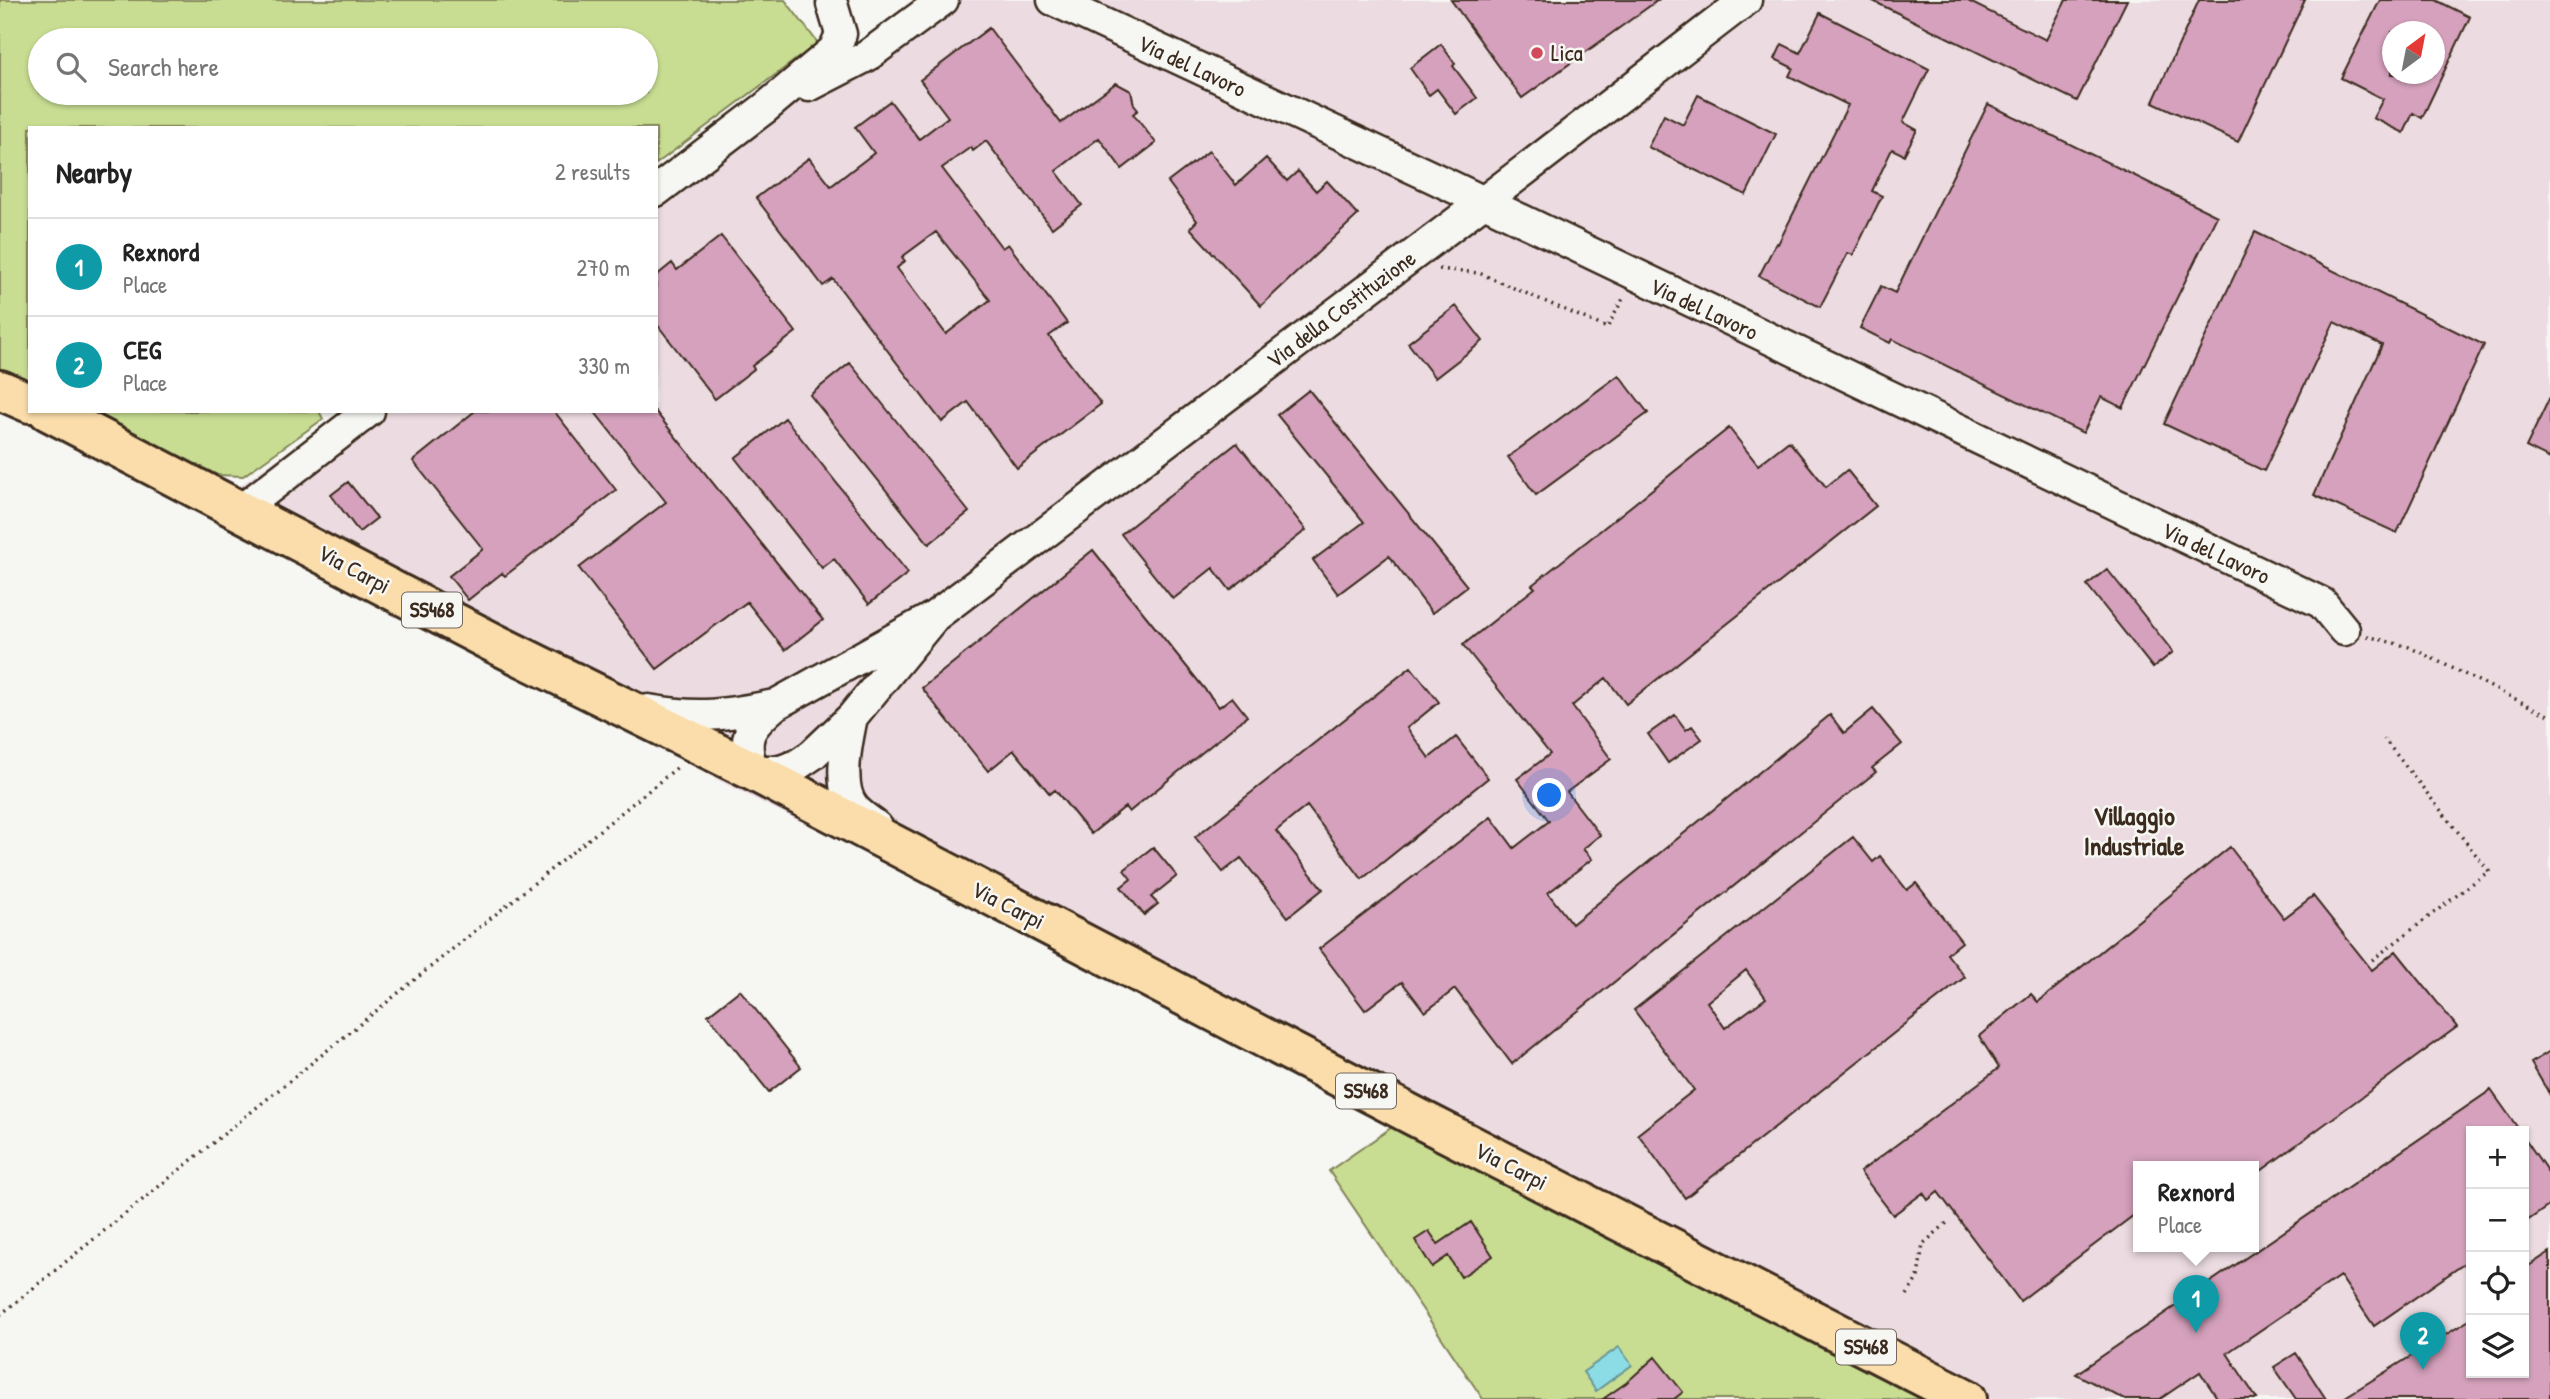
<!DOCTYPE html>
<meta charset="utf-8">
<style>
:root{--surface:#fff;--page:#f6f6f6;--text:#222;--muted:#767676;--line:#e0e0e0;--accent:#2563eb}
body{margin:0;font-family:"Patrick Hand",sans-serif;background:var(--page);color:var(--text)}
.controls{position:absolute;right:21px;bottom:21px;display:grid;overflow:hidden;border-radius:0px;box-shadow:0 2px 5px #0004}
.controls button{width:63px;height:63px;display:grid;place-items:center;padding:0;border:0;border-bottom:2px solid var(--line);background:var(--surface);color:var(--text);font:35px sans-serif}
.compass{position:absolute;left:2382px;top:21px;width:63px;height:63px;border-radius:50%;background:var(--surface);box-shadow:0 2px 5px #0004;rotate:32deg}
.you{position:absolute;left:1550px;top:796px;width:24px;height:24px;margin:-18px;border:5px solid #fff;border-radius:50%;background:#1a73e8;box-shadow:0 0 0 10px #1a73e833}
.badge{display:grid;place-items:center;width:46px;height:46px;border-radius:50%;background:var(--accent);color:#fff;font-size:23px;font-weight:700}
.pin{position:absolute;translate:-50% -58px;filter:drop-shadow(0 2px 4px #0008)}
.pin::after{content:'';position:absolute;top:37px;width:24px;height:21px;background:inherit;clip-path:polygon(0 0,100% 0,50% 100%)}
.popup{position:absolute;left:2133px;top:1161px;width:126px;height:91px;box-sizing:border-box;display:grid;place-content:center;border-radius:0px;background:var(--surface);filter:drop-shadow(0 2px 5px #0005);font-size:23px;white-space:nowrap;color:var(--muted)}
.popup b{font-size:26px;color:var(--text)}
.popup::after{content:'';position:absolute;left:50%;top:100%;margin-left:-14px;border:14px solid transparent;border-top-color:var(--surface)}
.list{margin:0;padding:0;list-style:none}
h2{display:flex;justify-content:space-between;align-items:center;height:91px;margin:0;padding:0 28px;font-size:30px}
h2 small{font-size:23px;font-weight:400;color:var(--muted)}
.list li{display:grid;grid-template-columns:46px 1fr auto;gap:21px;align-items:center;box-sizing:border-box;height:98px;padding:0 28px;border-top:2px solid var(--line)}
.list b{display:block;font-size:26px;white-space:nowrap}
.list p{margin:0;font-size:23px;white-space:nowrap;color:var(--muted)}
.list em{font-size:23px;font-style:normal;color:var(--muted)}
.icon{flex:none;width:38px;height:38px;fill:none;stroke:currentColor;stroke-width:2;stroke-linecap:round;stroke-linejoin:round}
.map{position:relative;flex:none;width:2550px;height:1399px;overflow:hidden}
.search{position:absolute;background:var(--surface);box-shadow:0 2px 5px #0004;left:28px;top:28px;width:630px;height:77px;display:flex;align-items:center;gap:18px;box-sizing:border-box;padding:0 24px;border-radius:38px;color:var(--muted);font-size:26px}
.panel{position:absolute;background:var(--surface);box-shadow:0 2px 5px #0004;left:28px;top:126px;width:630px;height:287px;border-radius:0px}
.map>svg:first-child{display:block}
.built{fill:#ecdce2;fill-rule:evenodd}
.green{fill:#c8dd92;stroke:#828458;stroke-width:2;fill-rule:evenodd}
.water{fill:#8bdce5;stroke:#6b9595;stroke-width:2}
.building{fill:#d5a1bc;stroke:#3b2a1e;stroke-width:2;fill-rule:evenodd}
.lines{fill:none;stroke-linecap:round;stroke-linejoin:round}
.minor-casing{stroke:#3b2a1e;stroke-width:35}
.major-casing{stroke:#3b2a1e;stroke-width:44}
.path{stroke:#3b2a1e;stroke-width:3.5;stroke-dasharray:2 5;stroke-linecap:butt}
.minor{stroke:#f6f6f2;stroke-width:30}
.major{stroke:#faddab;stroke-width:38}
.poi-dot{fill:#d1495b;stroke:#f6f6f2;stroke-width:2.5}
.labels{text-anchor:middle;stroke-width:5;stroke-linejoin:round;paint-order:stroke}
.shield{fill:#f6f6f2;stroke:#73675e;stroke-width:2}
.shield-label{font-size:21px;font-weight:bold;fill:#3b2a1e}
.poi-label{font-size:23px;fill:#3b2a1e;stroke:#f6f6f2;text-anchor:start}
.street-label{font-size:23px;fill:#3b2a1e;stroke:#f6f6f2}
.quarter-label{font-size:26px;font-weight:bold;fill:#3b2a1e;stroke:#f6f6f2}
</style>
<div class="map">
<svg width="2550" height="1399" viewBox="0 0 2550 1399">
<rect width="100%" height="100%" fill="#f6f6f2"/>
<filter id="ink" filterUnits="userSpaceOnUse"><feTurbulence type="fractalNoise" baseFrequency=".0143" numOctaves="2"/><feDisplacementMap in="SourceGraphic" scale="14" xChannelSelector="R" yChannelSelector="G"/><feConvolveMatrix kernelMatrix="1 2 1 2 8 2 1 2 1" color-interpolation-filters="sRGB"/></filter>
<g filter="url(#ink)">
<path class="built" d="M916 0H2550V1399H1950L1045 941 763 803 202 513 344 411H656V188ZM2392 32H2434V74H2392ZM2471 1131H2524V1373H2471ZM2138 1167H2254V1247H2138Z"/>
<path class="green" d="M0 0H785L818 43 656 164V128H30V385L0 371ZM40 40H646V93H40Z
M84 411H319L323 419 243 476 217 475Z
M1401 1121 1950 1399H1483L1329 1171Z"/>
<path class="water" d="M1619 1347 1632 1365 1596 1391 1583 1372Z"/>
<path class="building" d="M1451 0H1658L1522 98Z
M1871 0H1966L2046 40 2066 0H2127L2077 101Z
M2199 0H2305L2238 142 2153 102Z
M2380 0H2436L2470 17 2422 118 2413 113 2404 133 2373 118 2383 99 2341 78ZM2392 32H2434V74H2392Z
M1820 13 1929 69 1903 122 1917 130 1904 155 1892 149 1872 191 1882 196 1853 255 1848 253 1820 307 1759 276 1776 243 1778 244 1848 105 1789 76 1793 68 1775 59 1782 44 1800 53Z
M989 28 1061 123 1116 83 1131 91 1134 105 1138 110 1133 114 1156 143 1122 169 1099 138 1056 171 1082 205 1052 228 986 141 973 151 971 147 942 168 1002 248 1008 244 1067 323 1049 336 1101 404 1017 468 968 402 942 422 833 279 823 286 756 198 809 158 831 186 874 153 855 127 890 101 919 139 948 117 920 80ZM936 232 990 300 946 334 897 268 905 261 902 257Z
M1441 44 1455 64 1453 66 1477 98 1456 114 1437 89 1429 95 1410 68Z
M1698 95 1776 134 1746 195 1648 147 1664 115 1683 125Z
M1988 104 2217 216 2123 408 2101 397 2083 433 1892 339 1890 343 1860 328 1881 286 1895 293Z
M1209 151 1236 185 1266 158 1287 181 1298 171 1316 191 1327 181 1358 215 1261 306 1190 228 1197 221 1168 182Z
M2255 232 2484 345 2397 533 2314 495 2382 345 2334 322 2264 471 2164 424Z
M721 236 796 332 752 366 754 369 715 399 656 323V276L672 263 677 270Z
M1456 306 1483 341 1435 378 1408 343Z
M850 363 969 512 929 544 810 395Z
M1619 375 1648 413 1536 495 1508 457Z
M1309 390 1467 586 1432 613 1389 556 1338 594 1313 560 1364 522 1277 415Z
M2550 397V459L2526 447Z
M475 411H554L616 490 505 576 502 573 468 600 449 576 483 549 413 461Z
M594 411H655L823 620 785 650 747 602 657 669 579 568 666 502Z
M785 418 908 573 869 604 834 559 822 568 735 458Z
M1729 428 1758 465 1789 441 1826 487 1847 470 1876 506 1626 704 1606 678 1572 706 1611 759 1567 792 1600 835 1583 849 1592 859 1548 893 1572 924 1830 715 1844 733 1873 709 1902 744 1872 768 1876 772 1512 1064 1455 989 1425 1012 1402 982 1365 1010 1319 949 1491 817 1514 848 1549 821 1517 779 1550 754 1463 645 1535 588 1532 585Z
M1237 443 1306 530 1230 590 1213 568 1173 599 1121 534Z
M348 482 377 518 359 532 331 495Z
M1093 550 1219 707 1232 697 1247 716 1129 812 1125 807 1091 834 1055 790 1050 794 1014 750 988 771 922 688Z
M2107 569 2173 652 2153 668 2087 585Z
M1411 667 1439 702 1407 728 1429 758 1456 737 1488 778 1362 879 1307 806 1276 831 1323 889 1288 917 1241 858 1223 872 1195 837Z
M1675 715 1686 730 1692 726 1702 739 1668 763 1648 734Z
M1853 837 1873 862 1880 856 1907 890 1916 883 1962 942 1947 954 1965 977 1685 1198 1638 1134 1694 1090 1634 1010ZM1746 970 1766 998 1725 1028 1707 1002Z
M1153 847 1177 876 1151 897 1158 904 1144 915 1121 887 1131 879 1124 870Z
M2230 847 2284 918 2313 896 2372 970 2396 951 2457 1027 2254 1176V1167H2138V1212L2020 1301 1938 1192 1928 1200 1923 1193 1893 1215 1860 1172 1999 1068 1979 1036 2031 994 2038 1002Z
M740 990 801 1067 769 1092 708 1015Z
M2550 1051V1095L2531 1063Z
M2491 1090 2520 1131H2471V1259L2374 1326 2340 1276 2227 1353 2257 1399H2218L2200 1372 2160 1399H2123L2076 1374Z
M2524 1137 2550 1175V1205L2524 1223Z
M1471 1222 1493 1256 1461 1277 1448 1256 1432 1267 1415 1240 1429 1231 1438 1244Z
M2550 1252V1399H2342L2471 1319V1373H2524V1269Z
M2296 1353 2326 1399H2296L2274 1367Z
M1655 1357 1683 1392 1674 1399H1603L1626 1383Z"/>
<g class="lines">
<g class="minor-casing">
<path id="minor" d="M1053 0 1432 177 2322 603 2344 630
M809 86 867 56 943 0
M656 191 765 108 834 50 841 34 832 4
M241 510 369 411
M935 616 852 717 812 755 797 765 781 771H753C741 737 749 727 775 705L935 616 1482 203 1746 0
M648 710C699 719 725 715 775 705
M852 717C847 742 836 788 855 809 861 816 870 821 877 827"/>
</g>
<g class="major-casing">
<path id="major" d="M0 390 30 403
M48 411 492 642 753 771 1416 1117 1967 1399"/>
</g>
<path class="path" d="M1439 269 1479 273 1607 328 1624 297
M2367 636 2409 647 2550 716
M2372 960 2489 871 2384 739
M1907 1295 1918 1277 1923 1244 1948 1222
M0 1315 679 766"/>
<use href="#minor" class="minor"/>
<use href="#major" class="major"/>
</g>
</g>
<circle class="poi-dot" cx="1537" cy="53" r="7"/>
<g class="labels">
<g class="shield">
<rect x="402" y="592.5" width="60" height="35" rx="5"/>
<rect x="1336" y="1073.5" width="60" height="35" rx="5"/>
<rect x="1836" y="1329.5" width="60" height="35" rx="5"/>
</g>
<g class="shield-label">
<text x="432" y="617">SS468</text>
<text x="1366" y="1098">SS468</text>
<text x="1866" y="1354">SS468</text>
</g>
<g class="poi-label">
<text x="1551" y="61">Lica</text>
</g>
<g class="street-label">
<text transform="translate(1192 66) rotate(25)" y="8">Via del Lavoro</text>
<text transform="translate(1341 309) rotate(-37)" y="8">Via della Costituzione</text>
<text transform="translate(1704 309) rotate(25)" y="8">Via del Lavoro</text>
<text transform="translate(2216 553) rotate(25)" y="8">Via del Lavoro</text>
<text transform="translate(354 569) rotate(28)" y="8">Via Carpi</text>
<text transform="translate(1008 905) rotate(27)" y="8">Via Carpi</text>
<text transform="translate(1511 1166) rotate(27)" y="8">Via Carpi</text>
</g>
<g class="quarter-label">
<text x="2134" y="825">Villaggio<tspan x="2134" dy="30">Industriale</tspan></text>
</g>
</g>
</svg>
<div class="controls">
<button>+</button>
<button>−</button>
<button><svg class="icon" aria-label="locate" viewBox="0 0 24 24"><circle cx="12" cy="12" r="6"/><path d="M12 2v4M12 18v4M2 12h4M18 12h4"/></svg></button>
<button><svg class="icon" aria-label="layers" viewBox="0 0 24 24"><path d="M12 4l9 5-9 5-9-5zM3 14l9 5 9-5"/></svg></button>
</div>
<svg class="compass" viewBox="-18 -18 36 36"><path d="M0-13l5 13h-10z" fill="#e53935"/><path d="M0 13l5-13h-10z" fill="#767676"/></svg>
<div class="you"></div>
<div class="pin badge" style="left:2196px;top:1333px;background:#0f9aa8">1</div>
<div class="popup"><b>Rexnord</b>Place</div>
<div class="pin badge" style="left:2423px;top:1370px;background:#0f9aa8">2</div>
<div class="search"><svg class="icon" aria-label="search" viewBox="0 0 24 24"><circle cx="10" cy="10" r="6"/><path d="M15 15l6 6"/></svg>Search here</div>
<section class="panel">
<h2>Nearby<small>2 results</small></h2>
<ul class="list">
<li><span class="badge" style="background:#0f9aa8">1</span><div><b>Rexnord</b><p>Place</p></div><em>270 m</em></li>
<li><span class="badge" style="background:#0f9aa8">2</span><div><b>CEG</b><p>Place</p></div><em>330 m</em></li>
</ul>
</section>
</div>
